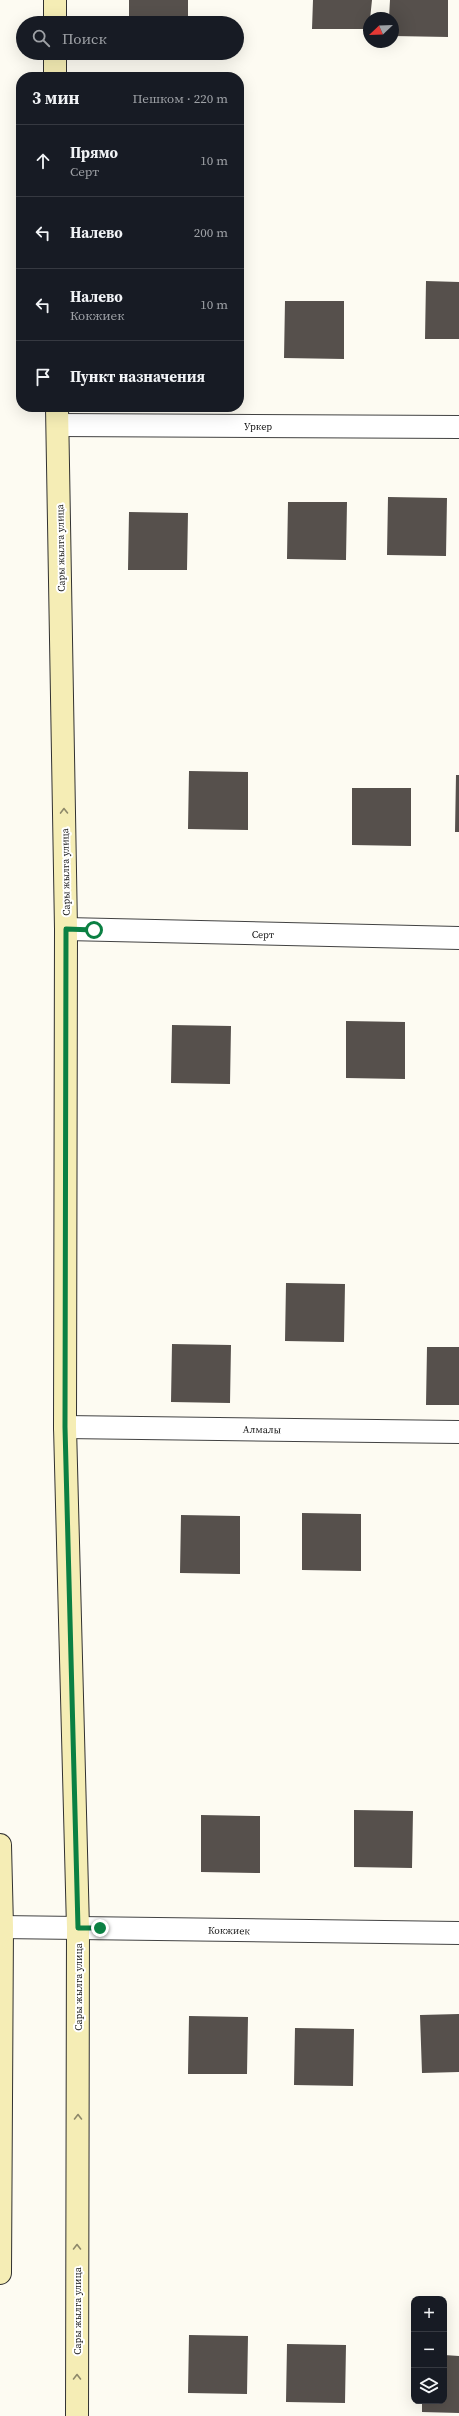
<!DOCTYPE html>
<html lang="ru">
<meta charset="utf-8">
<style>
:root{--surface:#171b24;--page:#20242c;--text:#f1f3f6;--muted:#9ea1a6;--line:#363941}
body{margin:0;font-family:"Source Serif 4",serif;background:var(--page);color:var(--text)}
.controls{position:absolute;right:12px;bottom:12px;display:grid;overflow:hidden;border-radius:8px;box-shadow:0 4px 16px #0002}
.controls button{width:36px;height:36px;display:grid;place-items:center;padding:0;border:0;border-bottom:1px solid var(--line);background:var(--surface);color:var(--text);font:20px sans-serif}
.compass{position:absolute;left:363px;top:12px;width:36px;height:36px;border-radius:50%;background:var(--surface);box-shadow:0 4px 16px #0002;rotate:247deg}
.stop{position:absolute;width:12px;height:12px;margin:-9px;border:3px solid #0b8043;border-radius:50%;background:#fff}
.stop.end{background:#0b8043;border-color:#fff;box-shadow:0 1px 4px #0008}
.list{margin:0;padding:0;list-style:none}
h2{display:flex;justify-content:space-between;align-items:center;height:52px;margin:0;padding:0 16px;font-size:17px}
h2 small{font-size:13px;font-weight:400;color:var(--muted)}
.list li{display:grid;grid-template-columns:26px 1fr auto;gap:12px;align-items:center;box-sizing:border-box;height:72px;padding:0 16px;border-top:1px solid var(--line)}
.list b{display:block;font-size:15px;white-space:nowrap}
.list p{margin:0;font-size:13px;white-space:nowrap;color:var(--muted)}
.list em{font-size:13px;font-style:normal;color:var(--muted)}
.icon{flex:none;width:22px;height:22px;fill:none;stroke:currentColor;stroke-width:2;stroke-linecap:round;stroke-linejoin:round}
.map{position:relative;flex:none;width:459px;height:2416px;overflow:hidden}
.search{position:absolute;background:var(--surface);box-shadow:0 4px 16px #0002;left:16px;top:16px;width:228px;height:44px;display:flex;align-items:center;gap:10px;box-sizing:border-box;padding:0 14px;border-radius:22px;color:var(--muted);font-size:15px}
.panel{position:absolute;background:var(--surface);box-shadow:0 4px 16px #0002;left:16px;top:72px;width:228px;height:340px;border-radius:16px}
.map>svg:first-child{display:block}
.building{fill:#56504c}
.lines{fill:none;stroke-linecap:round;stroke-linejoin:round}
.street-casing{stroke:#424242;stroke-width:24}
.secondary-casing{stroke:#313131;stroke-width:24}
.street{stroke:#fff;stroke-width:22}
.secondary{stroke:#f5edb5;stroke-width:22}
.oneway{stroke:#8e896a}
.route{stroke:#0b8043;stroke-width:5}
.labels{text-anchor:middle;stroke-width:4;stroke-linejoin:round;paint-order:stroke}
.street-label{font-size:10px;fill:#0f0f0f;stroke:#fff}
</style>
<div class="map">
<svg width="459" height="2416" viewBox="0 0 459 2416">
<rect width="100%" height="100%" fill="#fdfbf2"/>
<path class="building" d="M129 0H188V23H129Z
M313 0H372L369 29H312Z
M390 0H448V37L393 36V18H389Z
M426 281 459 282V339H425Z
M285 301H344V359L284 358Z
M388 497 447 498 446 556 387 555Z
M288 502H347L346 560 287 559Z
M129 512 188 513 187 570H128Z
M189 771 248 772V830L188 829Z
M456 775H459V832H455Z
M352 788H411V846L352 845Z
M346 1021 405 1022V1079L346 1078Z
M172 1025 231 1026 230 1084 171 1083Z
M286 1283 345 1284 344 1342 285 1341Z
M172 1344 231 1345 230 1403 171 1402Z
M427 1347H459V1405H426Z
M302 1513 361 1514V1571L302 1570Z
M181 1515 240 1516V1574L180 1573Z
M354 1810 413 1811 412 1868 354 1867Z
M201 1815 260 1816V1873L201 1872Z
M459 2014V2072L422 2073 420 2015Z
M189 2016 248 2017 247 2074H188Z
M295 2028 354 2029 353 2086 294 2085Z
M189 2335 248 2336 247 2394 188 2393Z
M287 2344 346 2345 345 2403 286 2402Z
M444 2355 459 2356V2413L422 2412V2401H444Z"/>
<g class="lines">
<g class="street-casing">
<path id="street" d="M58 425 459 427
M66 929 459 938
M65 1427 459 1432
M0 1927 459 1933"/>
</g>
<g class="secondary-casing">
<path id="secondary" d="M55 0V23
M55 53V77
M57 407 66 929 65 1427 78 1928 77 2416
M0 1845 2 1927 0 2273"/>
</g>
<use href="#street" class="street"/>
<use href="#secondary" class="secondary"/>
</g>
<defs><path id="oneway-chevron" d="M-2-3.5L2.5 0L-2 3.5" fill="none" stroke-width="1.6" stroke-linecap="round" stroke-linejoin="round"/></defs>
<g class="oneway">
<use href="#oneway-chevron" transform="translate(64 811) rotate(-91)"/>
<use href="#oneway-chevron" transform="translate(78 2117) rotate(-90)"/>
<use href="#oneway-chevron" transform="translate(77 2247) rotate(-90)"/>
<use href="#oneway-chevron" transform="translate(77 2377) rotate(-90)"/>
</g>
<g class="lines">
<path class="route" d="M94 930 66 929 65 1427 78 1928H100"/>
</g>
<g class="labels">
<g class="street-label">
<text x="258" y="430">Уркер</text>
<text transform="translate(60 548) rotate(-91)" y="4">Сары жылга улица</text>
<text transform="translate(65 872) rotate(-91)" y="4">Сары жылга улица</text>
<text transform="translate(263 934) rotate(1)" y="4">Серт</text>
<text transform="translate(262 1429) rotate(1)" y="4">Алмалы</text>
<text transform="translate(229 1930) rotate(1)" y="4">Кокжиек</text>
<text transform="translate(78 1987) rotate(-90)" y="4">Сары жылга улица</text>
<text transform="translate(77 2311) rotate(-90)" y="4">Сары жылга улица</text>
</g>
</g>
</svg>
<div class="controls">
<button>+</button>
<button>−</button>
<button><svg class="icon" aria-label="layers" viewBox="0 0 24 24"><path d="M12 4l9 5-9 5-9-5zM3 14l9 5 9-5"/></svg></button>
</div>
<svg class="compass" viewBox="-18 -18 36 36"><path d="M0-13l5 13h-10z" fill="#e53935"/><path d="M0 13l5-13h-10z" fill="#9ea1a6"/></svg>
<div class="stop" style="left:94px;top:930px"></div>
<div class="stop end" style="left:100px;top:1928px"></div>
<div class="search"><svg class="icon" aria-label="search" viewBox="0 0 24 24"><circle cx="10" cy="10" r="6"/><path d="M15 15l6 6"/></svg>Поиск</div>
<section class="panel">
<h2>3 мин<small>Пешком · 220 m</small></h2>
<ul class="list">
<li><svg class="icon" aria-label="ahead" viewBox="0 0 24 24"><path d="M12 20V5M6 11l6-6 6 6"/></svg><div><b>Прямо</b><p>Серт</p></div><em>10 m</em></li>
<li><svg class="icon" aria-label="left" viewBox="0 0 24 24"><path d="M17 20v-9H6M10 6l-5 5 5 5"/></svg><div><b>Налево</b></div><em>200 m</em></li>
<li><svg class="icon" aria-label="left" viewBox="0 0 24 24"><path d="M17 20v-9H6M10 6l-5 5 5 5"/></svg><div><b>Налево</b><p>Кокжиек</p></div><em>10 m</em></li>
<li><svg class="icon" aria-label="arrive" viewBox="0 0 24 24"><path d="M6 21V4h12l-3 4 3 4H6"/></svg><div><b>Пункт назначения</b></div></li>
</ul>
</section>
</div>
